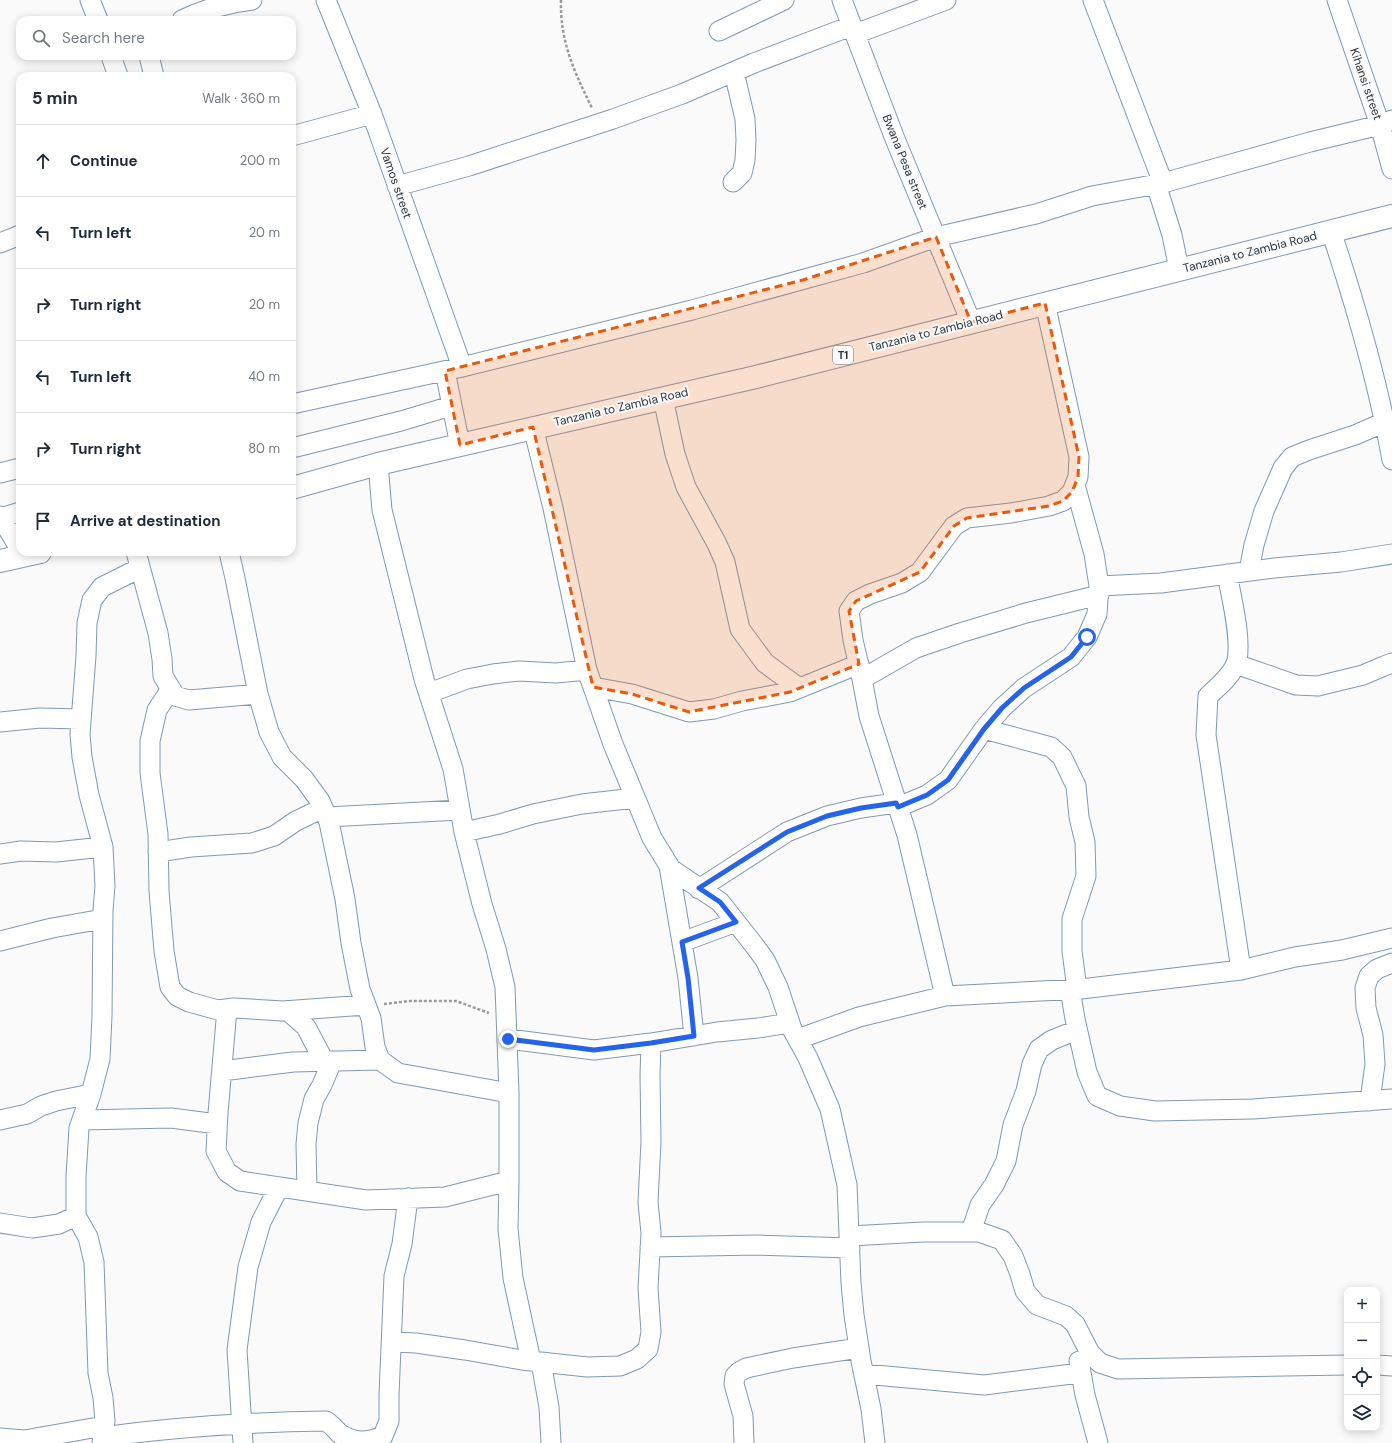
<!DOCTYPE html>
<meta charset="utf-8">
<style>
:root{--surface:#fff;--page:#f6f6f7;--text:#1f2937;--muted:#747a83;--line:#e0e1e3}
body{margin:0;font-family:"DM Sans",sans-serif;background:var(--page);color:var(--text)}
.controls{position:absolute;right:12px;bottom:12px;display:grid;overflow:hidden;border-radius:8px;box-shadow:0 2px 10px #0003}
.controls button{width:36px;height:36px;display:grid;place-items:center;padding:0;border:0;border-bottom:1px solid var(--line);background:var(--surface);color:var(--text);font:20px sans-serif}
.stop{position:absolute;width:12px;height:12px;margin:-9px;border:3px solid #2563eb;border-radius:50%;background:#fff}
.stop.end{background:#2563eb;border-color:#fff;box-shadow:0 1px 4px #0008}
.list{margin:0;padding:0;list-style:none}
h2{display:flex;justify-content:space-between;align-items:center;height:52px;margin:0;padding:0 16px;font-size:17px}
h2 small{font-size:13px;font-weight:400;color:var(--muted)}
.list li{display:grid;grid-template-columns:26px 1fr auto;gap:12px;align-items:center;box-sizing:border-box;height:72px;padding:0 16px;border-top:1px solid var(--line)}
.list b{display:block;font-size:15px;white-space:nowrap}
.list em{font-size:13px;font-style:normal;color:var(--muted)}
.icon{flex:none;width:22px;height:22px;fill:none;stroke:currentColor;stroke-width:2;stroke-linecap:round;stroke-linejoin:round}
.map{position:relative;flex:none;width:1392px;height:1443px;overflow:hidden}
.search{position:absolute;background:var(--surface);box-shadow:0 2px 10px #0003;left:16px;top:16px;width:280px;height:44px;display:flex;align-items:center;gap:10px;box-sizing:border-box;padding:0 14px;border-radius:12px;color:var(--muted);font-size:15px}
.panel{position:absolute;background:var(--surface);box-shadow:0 2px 10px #0003;left:16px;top:72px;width:280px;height:484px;border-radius:12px}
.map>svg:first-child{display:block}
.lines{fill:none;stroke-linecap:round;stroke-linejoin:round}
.street-casing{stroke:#8099b1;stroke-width:21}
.highway-casing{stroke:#8099b1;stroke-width:24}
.path{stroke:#979ba0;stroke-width:2.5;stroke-dasharray:3 2;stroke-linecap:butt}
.street{stroke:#fff;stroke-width:19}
.highway{stroke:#fff;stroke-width:22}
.route{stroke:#2563eb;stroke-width:5}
.marked{fill:#e8590c;fill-opacity:0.2;stroke:#e8590c;stroke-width:3;stroke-dasharray:8 5;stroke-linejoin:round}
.labels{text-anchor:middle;stroke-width:4;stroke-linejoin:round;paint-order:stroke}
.shield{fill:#fafafa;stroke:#6a7278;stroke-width:1}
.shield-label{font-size:11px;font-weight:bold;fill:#2d3741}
.street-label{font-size:12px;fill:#2d3741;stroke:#fafafa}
</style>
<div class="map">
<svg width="1392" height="1443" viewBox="0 0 1392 1443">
<rect width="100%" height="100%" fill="#fafafa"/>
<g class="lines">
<g class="street-casing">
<path id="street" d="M90 0 98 20
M326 0 372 114 462 367
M842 0 895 139 971 322
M1093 0 1163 183
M1337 0 1380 125 1392 169
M182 20C204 9 228 3 252 0
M719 31 784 0
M855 34 946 0
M111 56 118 76
M149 56 154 76
M292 136 372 114
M733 182 742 173 745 160 746 140 745 119 734 72
M1156 184 1172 235 1179 269
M397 186 469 166 613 119 682 94 754 63 851 26
M1331 231C1356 306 1378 382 1392 460
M0 243 20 235
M445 371 460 445
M663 398 675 454 686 487 717 544 725 562 740 629 765 663 799 688
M292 404 462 367 692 310 863 263 936 237 1036 214 1092 196 1163 183 1310 142 1380 125 1392 120
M533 427 553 508 587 670 613 744 652 838 671 869 720 902 754 945 765 960 778 987 792 1029 808 1058 830 1109 847 1185 851 1283 854 1315 861 1361 871 1409 875 1443
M292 448 401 421 451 406
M378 464 382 510 424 679 453 769 464 832 482 904 496 949 505 987 509 1093V1181L508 1229 513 1278 531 1361
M0 473 20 468
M0 516 20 549
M1 518 20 512
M136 552 158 633 162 659 163 676 175 696 189 700 258 694
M229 552 235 578 258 694 269 732 282 757 304 779 320 801 329 822 345 899 351 943 360 989 371 1018 375 1047 380 1060 398 1073 509 1093
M1249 571 1254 545 1264 511 1283 468 1292 457 1309 450 1355 435 1385 422
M1227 574C1231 595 1244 647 1235 666 1229 678 1218 687 1208 696L1206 735 1241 970
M1099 586 1161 583 1274 568 1341 562 1392 554
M1236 664 1296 685 1318 686 1363 675 1384 666 1392 663
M862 679 916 648 960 633 1026 613 1099 595
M593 687 632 694 689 712 714 709 742 701 790 692 859 664
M171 689 157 710 150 741V773L158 834 159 891 164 951 170 987 177 996 189 1002 218 1010 234 1008 283 1011 366 1005
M429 693 467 679 493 674 519 671 556 673 587 670
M0 722 40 718 81 719
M984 729 1051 747 1062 757 1076 786 1079 817 1085 842 1086 876 1072 919V951L1077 989
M898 807 927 795 948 780 984 729 1002 708 1024 688 1071 657 1087 637 1097 614 1099 586 1094 554 1075 485
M327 817 460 810
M464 832 500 824 533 814 582 804 635 798
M158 852 191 847 252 843 274 836 296 821 323 808
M0 854 21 851 56 852 103 847
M669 866 688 978 694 1036
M699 889 787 832 827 816 861 808 896 803
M0 941 52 928 103 919
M682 942 736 922
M1070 989 1075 1019 1087 1072 1097 1096 1120 1106 1155 1111 1253 1109 1392 1099
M945 996 907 835 869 716 862 679 853 640 849 611 856 601 870 594 902 583 920 572 954 526 967 518 1011 513 1049 506 1063 501 1072 492 1078 477 1079 457 1045 303
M227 1009 218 1113 216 1151 227 1172 240 1181 366 1200 445 1197 509 1181
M288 1011 306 1027 324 1061
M508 1039 594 1050 651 1043 717 1032 758 1028 790 1023
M798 1039 859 1017 945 996 1081 989 1241 970 1295 957 1342 950 1392 938
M222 1071 293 1062 380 1060
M1370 1101 1375 1064 1373 1035 1366 1008 1365 988 1369 976 1377 969 1392 963
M0 1120 27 1114 41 1106 56 1101 91 1094
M82 1120 171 1118 217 1124
M307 1190 306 1144 308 1123 314 1099 322 1085 332 1061
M76 1216 88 1237 94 1262 98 1373 103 1398 105 1421 102 1443
M0 1223 32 1228 59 1224 76 1216V1176L79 1128 91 1094 100 1059 102 1016 103 910 105 886 103 847 89 795 82 757 80 734 86 656 87 623 92 600 102 587 140 568
M971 1232 980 1205 994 1185 1006 1161 1013 1125 1026 1091 1032 1064 1039 1049 1052 1040 1077 1030
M849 1236 924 1232H979L1002 1240 1013 1256 1020 1274 1025 1291 1037 1305 1066 1316 1075 1324 1090 1353 1100 1363 1118 1369 1347 1365
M650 1247 757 1245 850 1248
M392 1342 416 1343 465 1350 522 1360 587 1367 620 1366 637 1359 648 1349 651 1332 648 1288 651 1233 648 1202 651 1142 650 1075 651 1043
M1079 1361 1085 1395 1098 1443
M541 1362 549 1407 551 1443
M1377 1365 1392 1366
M864 1374 984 1385 1080 1373
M102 1437C176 1427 252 1422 326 1421 332 1425 335 1429 340 1434 355 1443 366 1443 383 1436L389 1421V1395L394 1276 402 1244 408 1198
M0 1438 24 1440 104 1426
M243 1443 237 1350 248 1267 261 1222 279 1187
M744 1443 743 1416 734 1384 735 1376 739 1372 746 1368 793 1358 859 1348"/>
</g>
<g class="highway-casing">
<path id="highway" d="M292 488 378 464 460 445 756 377 1392 216
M0 561 40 552"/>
</g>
<path class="path" d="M561 0C560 42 574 71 592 108
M384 1004 410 1001H456L489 1013"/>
<use href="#street" class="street"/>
<use href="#highway" class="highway"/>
</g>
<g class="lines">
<path class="route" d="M508 1039 594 1050 651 1043 694 1036 688 978 682 942 736 922 720 902 699 888 787 832 827 816 861 808 896 803 898 807 927 795 948 780 984 729 1002 708 1024 688 1071 657 1087 637"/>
</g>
<path class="marked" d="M936 237 971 322 1045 303 1079 457 1078 477 1072 492 1063 501 1049 506 967 518 954 526 920 572 856 601 849 611 859 664 790 692 689 712 632 694 593 687 533 427 460 445 445 371 803 280Z"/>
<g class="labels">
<rect class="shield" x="833" y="346" width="20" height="18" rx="3"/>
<g class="shield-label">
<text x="843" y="359">T1</text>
</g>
<g class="street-label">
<text transform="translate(1366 84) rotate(71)" y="4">Kihansi street</text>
<text transform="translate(905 162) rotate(68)" y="4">Bwana Pesa street</text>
<text transform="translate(396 183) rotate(71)" y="4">Vamos street</text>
<text transform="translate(1250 252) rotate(-14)" y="4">Tanzania to Zambia Road</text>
<text transform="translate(936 331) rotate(-14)" y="4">Tanzania to Zambia Road</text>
<text transform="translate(621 407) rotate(-13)" y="4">Tanzania to Zambia Road</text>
</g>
</g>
</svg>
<div class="controls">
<button>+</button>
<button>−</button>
<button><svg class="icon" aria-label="locate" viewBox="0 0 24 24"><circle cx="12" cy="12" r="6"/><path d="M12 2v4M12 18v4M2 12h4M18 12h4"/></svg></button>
<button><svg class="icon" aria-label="layers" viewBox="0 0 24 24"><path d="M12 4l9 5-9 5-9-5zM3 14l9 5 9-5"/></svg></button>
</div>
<div class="stop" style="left:1087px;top:637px"></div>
<div class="stop end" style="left:508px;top:1039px"></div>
<div class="search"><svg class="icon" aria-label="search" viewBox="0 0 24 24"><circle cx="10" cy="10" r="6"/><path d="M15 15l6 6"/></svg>Search here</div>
<section class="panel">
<h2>5 min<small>Walk · 360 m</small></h2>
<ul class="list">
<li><svg class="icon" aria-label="ahead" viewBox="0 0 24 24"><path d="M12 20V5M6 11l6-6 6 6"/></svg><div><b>Continue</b></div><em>200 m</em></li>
<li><svg class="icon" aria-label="left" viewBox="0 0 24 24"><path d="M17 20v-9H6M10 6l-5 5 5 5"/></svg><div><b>Turn left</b></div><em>20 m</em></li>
<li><svg class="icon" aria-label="right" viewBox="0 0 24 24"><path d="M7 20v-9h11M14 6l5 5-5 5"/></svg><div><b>Turn right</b></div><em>20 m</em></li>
<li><svg class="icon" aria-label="left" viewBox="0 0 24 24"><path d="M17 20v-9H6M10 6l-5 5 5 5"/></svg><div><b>Turn left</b></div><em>40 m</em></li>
<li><svg class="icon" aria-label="right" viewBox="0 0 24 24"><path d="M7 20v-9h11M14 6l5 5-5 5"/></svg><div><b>Turn right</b></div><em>80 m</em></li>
<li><svg class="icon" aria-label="arrive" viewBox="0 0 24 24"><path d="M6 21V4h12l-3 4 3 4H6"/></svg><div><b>Arrive at destination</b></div></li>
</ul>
</section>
</div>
